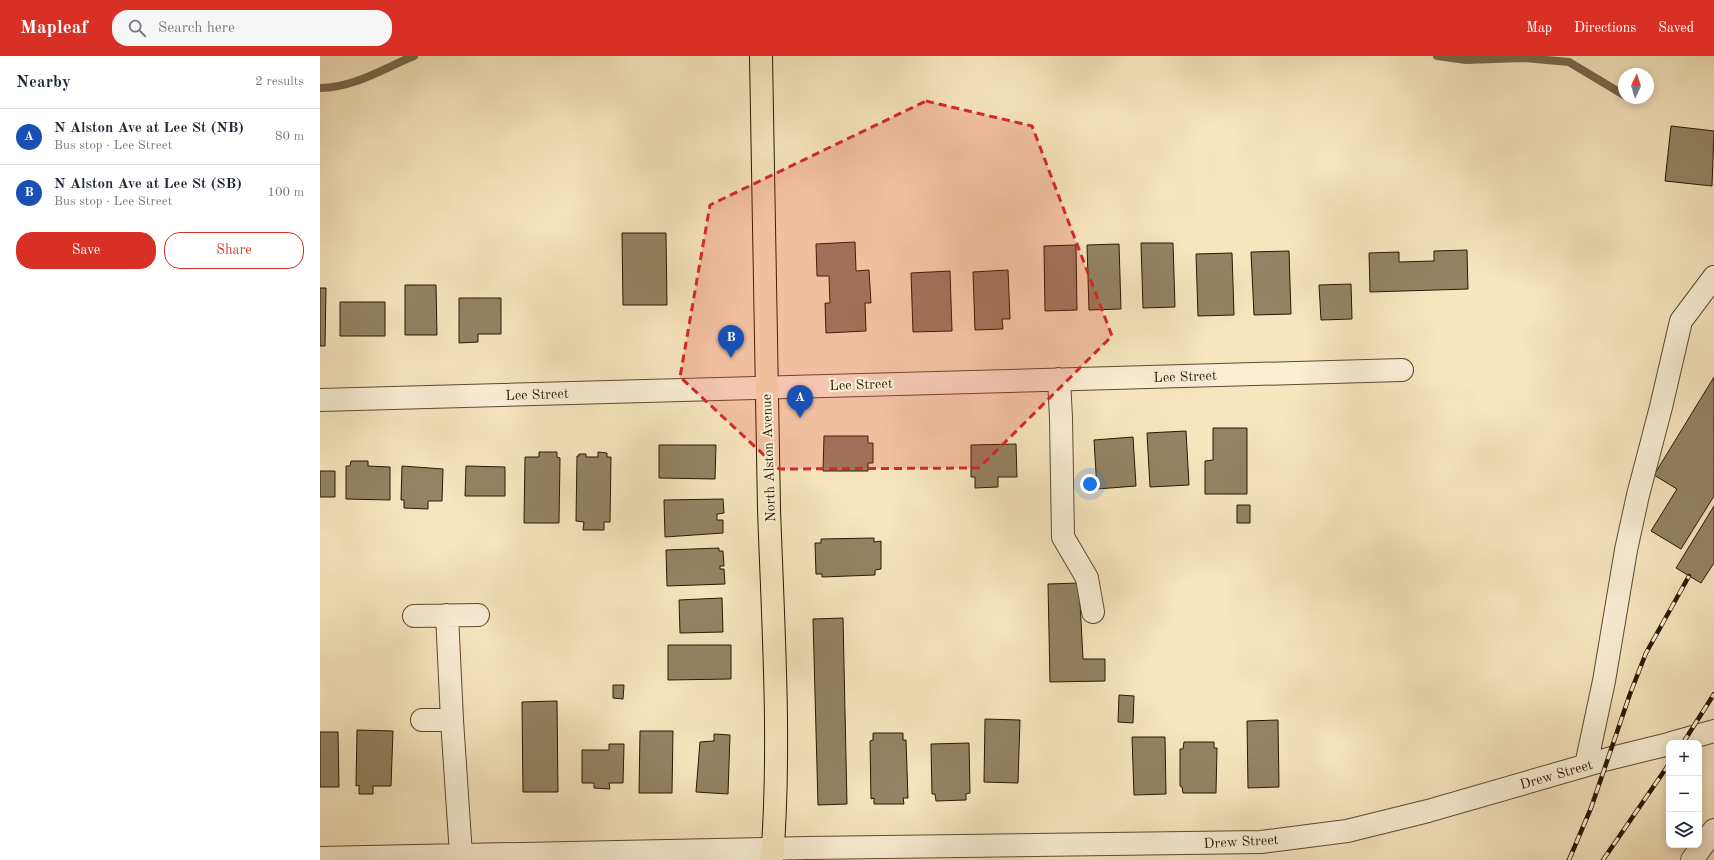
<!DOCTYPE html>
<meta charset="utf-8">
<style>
:root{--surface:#fff;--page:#f6f6f7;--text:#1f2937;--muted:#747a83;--line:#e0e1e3;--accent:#d93025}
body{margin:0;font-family:"Old Standard TT",serif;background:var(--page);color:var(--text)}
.controls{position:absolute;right:12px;bottom:12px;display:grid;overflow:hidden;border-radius:8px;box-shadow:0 2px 10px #0003}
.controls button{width:36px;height:36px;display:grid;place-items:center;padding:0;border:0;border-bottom:1px solid var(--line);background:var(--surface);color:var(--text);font:20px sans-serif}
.compass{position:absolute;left:1298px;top:12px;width:36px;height:36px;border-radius:50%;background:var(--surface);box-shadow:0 2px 10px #0003;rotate:4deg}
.you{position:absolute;left:770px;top:428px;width:14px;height:14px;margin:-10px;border:3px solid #fff;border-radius:50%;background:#1a73e8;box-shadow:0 0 0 6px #1a73e833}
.badge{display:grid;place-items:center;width:26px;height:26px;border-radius:50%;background:var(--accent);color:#fff;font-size:13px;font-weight:700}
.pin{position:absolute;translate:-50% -33px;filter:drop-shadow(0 1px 2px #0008)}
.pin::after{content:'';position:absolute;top:21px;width:14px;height:12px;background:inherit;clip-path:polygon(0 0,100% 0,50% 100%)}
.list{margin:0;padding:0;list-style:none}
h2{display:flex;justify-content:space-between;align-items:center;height:52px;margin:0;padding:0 16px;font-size:17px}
h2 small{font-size:13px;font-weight:400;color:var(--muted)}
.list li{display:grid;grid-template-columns:26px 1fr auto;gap:12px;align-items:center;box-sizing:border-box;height:56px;padding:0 16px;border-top:1px solid var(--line)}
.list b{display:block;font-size:15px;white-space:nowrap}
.list p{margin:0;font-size:13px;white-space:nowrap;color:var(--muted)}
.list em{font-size:13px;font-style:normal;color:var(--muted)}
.actions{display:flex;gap:8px;padding:12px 16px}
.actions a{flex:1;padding:9px 0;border:1px solid var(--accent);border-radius:16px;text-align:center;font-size:14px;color:var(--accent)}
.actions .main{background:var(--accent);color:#fff}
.icon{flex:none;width:22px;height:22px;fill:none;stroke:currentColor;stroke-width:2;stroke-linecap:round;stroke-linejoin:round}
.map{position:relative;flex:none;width:1394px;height:804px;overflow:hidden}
header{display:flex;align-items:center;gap:24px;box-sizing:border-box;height:56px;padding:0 20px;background:var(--accent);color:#fff}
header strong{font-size:19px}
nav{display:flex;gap:22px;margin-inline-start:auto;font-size:14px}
.search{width:280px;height:36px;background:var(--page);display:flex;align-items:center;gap:10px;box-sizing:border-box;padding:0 14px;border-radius:16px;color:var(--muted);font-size:15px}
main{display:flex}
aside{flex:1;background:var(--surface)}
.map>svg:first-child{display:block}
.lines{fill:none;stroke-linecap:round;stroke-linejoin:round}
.stream{stroke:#7b694d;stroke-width:8}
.building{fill:#948364;stroke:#291802}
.minor-casing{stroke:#5c4b31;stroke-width:24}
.major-casing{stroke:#291802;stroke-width:24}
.minor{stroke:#faeed5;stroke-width:22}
.major{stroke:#f7e5bf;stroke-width:22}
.rail-casing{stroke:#291802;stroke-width:4.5}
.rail{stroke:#faeed5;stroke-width:3;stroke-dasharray:9;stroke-linecap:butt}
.marked{fill:#d62828;fill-opacity:0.2;stroke:#d62828;stroke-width:3;stroke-dasharray:8 5;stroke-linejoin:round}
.labels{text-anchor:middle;stroke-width:4;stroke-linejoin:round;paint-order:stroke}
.street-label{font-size:14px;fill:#291802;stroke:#faeed5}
</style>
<header>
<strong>Mapleaf</strong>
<div class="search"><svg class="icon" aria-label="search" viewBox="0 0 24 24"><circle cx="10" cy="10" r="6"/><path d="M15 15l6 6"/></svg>Search here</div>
<nav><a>Map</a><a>Directions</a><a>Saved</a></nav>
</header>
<main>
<aside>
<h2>Nearby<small>2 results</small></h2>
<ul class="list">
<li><span class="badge" style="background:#1a4fb4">A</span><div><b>N Alston Ave at Lee St (NB)</b><p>Bus stop · Lee Street</p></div><em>80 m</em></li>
<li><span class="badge" style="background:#1a4fb4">B</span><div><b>N Alston Ave at Lee St (SB)</b><p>Bus stop · Lee Street</p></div><em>100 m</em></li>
</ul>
<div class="actions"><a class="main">Save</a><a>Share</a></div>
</aside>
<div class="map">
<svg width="1394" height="804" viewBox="0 0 1394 804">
<rect width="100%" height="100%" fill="#f7e5bf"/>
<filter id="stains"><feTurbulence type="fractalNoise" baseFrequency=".005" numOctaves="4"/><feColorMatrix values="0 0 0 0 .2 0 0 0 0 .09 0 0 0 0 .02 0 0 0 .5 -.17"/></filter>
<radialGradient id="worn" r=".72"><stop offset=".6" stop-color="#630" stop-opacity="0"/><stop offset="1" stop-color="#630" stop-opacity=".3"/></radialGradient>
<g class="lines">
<path class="stream" d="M1117 0 1146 4 1203 2 1249 6 1304 39
M0 32C34 32 64 12 94 0"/>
</g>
<path class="building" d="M1351 70 1394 75 1392 130 1345 125Z
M302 177H346L347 249H303Z
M535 186 536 215 549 214 551 247H545L546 275 506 277 505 247H510L509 220H497L496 188Z
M821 187H853L855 251 823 252Z
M799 188 801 253 769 254 767 189Z
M756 189 757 254 725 255 724 190Z
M1147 194 1148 233 1050 236 1049 197 1079 196V206L1114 205V195Z
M969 195 971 258 934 259 931 196Z
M912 197 914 259 878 260 876 198Z
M688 214 690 263H682L683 273 655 274 653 216Z
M630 215 632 275 593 276 591 217Z
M1031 228 1032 263 1001 264 999 229Z
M85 229H116L117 279H85Z
M0 232H6L5 290H0Z
M139 242H181V278H158V286L139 287Z
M20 246H65V280H20Z
M1394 321V440L1361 493 1331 475 1357 433 1334 419Z
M893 372H927V438H885V405L893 404Z
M866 375 869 429 830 431 827 377Z
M504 380H548V387H553V407H548V415H503Z
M813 381 816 430 777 433 774 384Z
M696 388 697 421H678V431L655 432V421H651V389Z
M339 389H396L395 423 339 422Z
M219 396H237V401L240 402 239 467H204L205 401H219Z
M278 396 287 397V401H291L290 466H284V474H263L264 466 256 465 257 400H259V398H266V401H278Z
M31 405H48V410L70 411V444L26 443V410H30Z
M82 410 123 413 122 445H108V453L84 452V444H81Z
M146 410 185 411V440H145Z
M0 415H15V441H0Z
M403 443 404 457 397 458V464H403V477L345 481 344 444Z
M917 449H930V467H917Z
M1394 450V507L1381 527 1356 512Z
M554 482V486L561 485V513L555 514V519L502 521V518H496L495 487H501V483Z
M399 492V495H403L404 510H400V513H404L405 528 347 530 346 494Z
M759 527 763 603H785V625L730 626 728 528Z
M402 542 403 576 360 577 359 544Z
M523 562 527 748 498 749 493 563Z
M348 589H411V623L348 624Z
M293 629H304L303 643 293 642Z
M799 639 814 640 813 667 798 666Z
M237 645 238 736H203L202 646Z
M665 663 700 664 698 727 664 726Z
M958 664 959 731 928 732 927 665Z
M37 674 73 675 71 730H53V738H39V729L36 730Z
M320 675H353L352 737H319Z
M0 676H18L19 731H0Z
M553 677H583V684H586L588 742H583L584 748H554V742L551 743 550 685 553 684Z
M394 678 410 679 408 738 376 736 380 686 394 685Z
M812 681H845L846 738 814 739Z
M864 686H894V692H897L896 737H863L862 731 860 730V693H863Z
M649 687 650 737 646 738V744L616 745 615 738H612L611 688Z
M289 688H304L303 727H289L290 733 274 732V727H262V694H289Z"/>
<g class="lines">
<g class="minor-casing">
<path id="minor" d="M739 323 741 362 743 481 767 522 773 556
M0 344 1082 314
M94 560 158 559
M102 664H132L127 559
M132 664 141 799
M1351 687 1394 675
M1266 709 1284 625 1306 494 1318 439 1341 351 1361 265 1394 221
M0 802 487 792 941 786 1027 775 1108 755 1288 703 1349 688
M1372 804 1394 774"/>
</g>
<g class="major-casing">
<path id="major" d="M441 0C443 151 445 302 449 453 453 569 461 687 452 804"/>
</g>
<use href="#minor" class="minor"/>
<use href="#major" class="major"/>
<g class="rail-casing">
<path id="rail" d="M1363 687 1394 638
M1249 804 1271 752 1310 638 1326 597 1369 520
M1283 804 1349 708"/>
</g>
<use href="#rail" class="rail"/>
</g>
<path class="marked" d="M606 45 712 70 792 280 659 412 459 413 360 321 390 149Z"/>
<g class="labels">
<g class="street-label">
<text transform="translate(865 320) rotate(-2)" y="5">Lee Street</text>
<text transform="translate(541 328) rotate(-2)" y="5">Lee Street</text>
<text transform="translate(217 338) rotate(-2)" y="5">Lee Street</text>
<text transform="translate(448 402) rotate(-92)" y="5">North Alston Avenue</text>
<text transform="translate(1236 718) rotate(-16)" y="5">Drew Street</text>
<text transform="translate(921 785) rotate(-3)" y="5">Drew Street</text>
</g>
</g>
<rect width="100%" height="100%" filter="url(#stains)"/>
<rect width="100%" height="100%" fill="url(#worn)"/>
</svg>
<div class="controls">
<button>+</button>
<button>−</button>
<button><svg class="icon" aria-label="layers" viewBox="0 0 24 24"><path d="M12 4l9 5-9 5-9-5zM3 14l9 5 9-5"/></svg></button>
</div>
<svg class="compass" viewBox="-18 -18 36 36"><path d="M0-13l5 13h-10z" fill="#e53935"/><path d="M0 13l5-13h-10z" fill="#747a83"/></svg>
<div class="you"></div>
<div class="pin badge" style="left:480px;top:362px;background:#1a4fb4">A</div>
<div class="pin badge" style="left:411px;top:302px;background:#1a4fb4">B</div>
</div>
</main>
